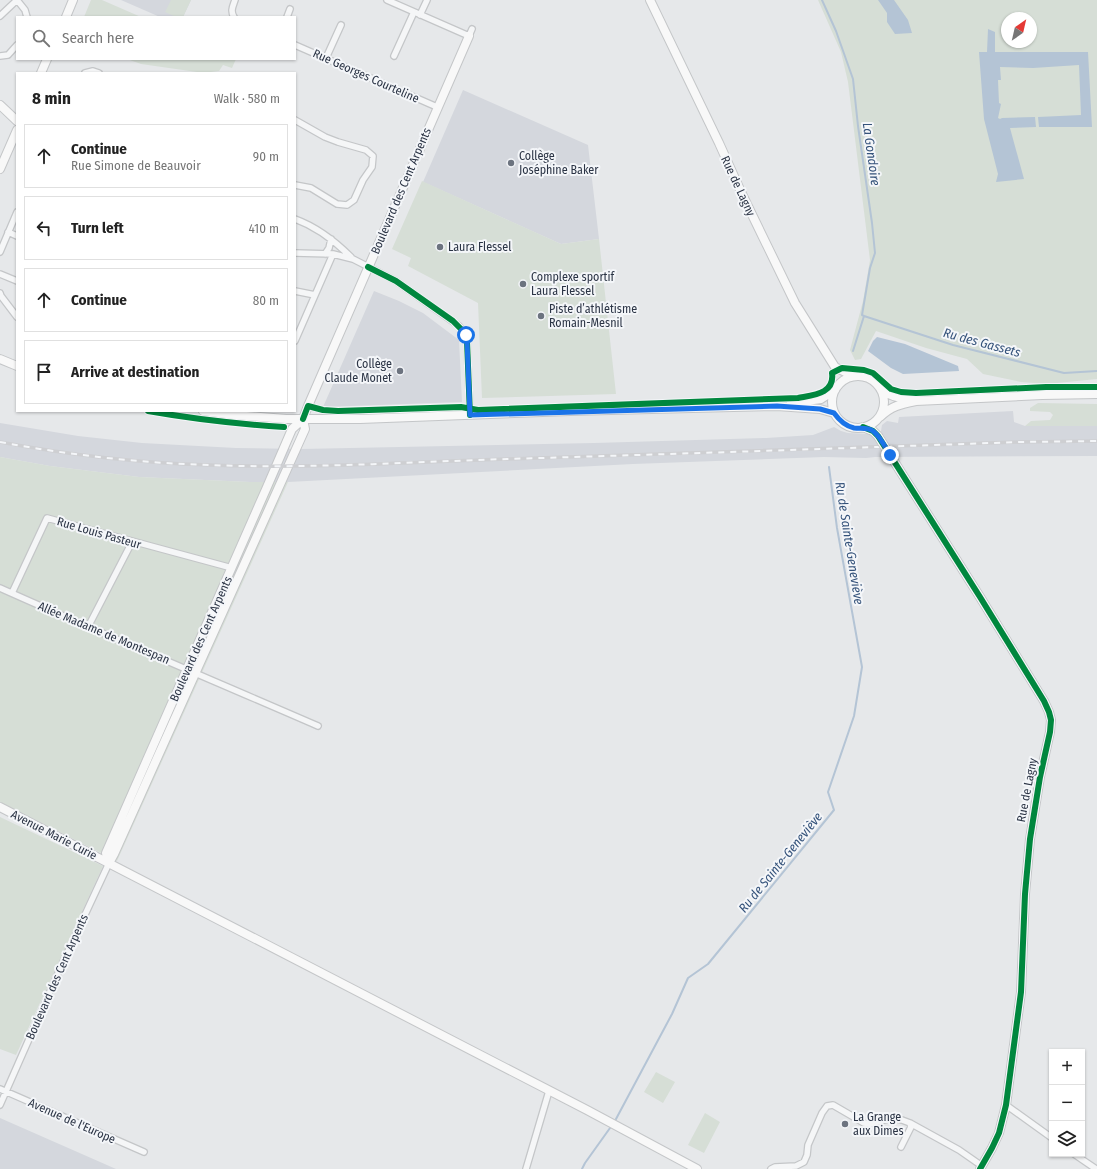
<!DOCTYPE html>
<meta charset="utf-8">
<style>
:root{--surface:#fff;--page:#f2f2f2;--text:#222;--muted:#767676;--line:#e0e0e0}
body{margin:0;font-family:"Fira Sans Condensed",sans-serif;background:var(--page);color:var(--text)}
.controls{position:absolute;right:12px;bottom:12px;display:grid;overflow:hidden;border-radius:0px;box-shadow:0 1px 3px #0004}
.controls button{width:36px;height:36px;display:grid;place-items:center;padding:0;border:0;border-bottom:1px solid var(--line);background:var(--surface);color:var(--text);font:20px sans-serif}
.compass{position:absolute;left:1001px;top:12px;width:36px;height:36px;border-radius:50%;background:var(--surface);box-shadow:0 1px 3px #0004;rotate:34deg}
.stop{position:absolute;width:12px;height:12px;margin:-9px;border:3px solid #1a73e8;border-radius:50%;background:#fff}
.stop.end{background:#1a73e8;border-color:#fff;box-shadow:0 1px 4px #0008}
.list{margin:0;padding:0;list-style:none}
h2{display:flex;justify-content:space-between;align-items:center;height:52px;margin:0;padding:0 16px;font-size:17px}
h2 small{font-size:13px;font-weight:400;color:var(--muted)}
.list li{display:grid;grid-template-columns:26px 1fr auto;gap:12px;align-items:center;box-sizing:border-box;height:64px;margin:0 8px 8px;padding:0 8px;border:1px solid var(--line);border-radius:0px}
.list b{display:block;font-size:15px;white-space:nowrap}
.list p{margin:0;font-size:13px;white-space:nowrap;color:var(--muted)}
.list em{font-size:13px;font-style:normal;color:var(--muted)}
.icon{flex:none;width:22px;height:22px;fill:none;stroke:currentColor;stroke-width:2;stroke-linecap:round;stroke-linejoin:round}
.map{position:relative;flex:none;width:1097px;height:1169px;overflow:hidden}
.search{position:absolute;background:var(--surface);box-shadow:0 1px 3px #0004;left:16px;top:16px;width:280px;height:44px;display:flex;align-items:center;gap:10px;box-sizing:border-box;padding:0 14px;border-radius:0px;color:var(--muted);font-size:15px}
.panel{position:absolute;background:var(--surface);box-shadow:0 1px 3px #0004;left:16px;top:72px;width:280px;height:340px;border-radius:0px}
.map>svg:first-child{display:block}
.built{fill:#d4d7dd}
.green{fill:#d6ded6;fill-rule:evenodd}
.water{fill:#b4c4d5}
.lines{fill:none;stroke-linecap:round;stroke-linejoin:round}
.stream{stroke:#b4c4d5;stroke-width:2}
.street-casing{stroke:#c4c6c8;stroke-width:8}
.secondary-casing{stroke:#c4c6c8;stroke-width:10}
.street{stroke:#f5f6f7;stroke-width:5.5}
.secondary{stroke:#f8f8f8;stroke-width:8}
.rail-casing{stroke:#cecfd2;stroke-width:3.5}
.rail{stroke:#f4f6f9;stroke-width:2;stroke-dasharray:6;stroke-linecap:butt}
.secondary-bridge-casing{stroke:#c4c6c8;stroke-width:10;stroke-linecap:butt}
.secondary-bridge{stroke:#f8f8f8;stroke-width:8}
.cycleway-casing{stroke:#f4f6f9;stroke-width:8}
.cycleway{stroke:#00873e;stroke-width:6}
.route{stroke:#1a73e8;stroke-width:5}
.poi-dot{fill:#6c737f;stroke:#f4f6f9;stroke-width:1.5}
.labels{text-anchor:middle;stroke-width:4;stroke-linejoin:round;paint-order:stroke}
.street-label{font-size:12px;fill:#2b3445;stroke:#f4f6f9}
.poi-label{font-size:12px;fill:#2b3445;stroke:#f4f6f9;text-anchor:start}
.water-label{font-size:13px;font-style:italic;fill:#34527a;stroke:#f4f6f9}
</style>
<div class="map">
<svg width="1097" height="1169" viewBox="0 0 1097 1169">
<rect width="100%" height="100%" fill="#e6e8ea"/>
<path class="built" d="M121 0H191L183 17H160Z
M463 90 588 145 599 239 561 244 423 182Z
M374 291 399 301 423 313 459 340 462 402 323 407Z
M1013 411 1014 422 1025 426H1097V456L875 457 866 458 824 457 633 464 288 482H250L139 477 50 466 0 457V423L78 436 142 443 236 448 301 449 594 443 766 438 813 435 834 427 841 431 848 433 869 434 881 431 882 425 887 421 898 423 899 417Z
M0 1118 116 1169H0Z"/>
<path class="green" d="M91 0H102L141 17H84Z
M171 0H191L183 17H176L165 12Z
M818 0H1097V379L1047 384 1021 382 983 374 967 359 926 348 876 331 861 359 855 360 850 350 863 301 870 260 848 82 841 52ZM1007 18H1031V42H1007Z
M127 59H236L232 68 223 65 219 71 211 72H197L141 64Z
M422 181 561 244 599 239 616 394 482 398 478 303 408 266 411 258 392 249Z
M1038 403 1097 404V426H1025L1031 421 1050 420 1053 415 1050 412 1030 411V408Z
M0 457 50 466 139 477 250 482H288L117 861 0 802Z
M0 817 103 866 16 1055 0 1049Z
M656 1072 675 1082 663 1103 644 1092Z
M705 1113 720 1122 704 1153 688 1145Z"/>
<path class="water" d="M878 0H894L908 20 912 33 895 34 887 22V13Z
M988 29 995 32V52H1088L1092 127H1039L1038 117 1081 115 1079 65 1033 68 1000 67 1001 80H998L999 103 1001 104 998 118 1000 119 1002 118 1035 117 1036 127 1010 128 1024 179 996 182 998 174 984 119 979 52H987Z
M877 337 905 344 958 366 959 371 903 374 891 368 868 351 873 341Z"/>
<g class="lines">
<path class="stream" d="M822 0 836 31 853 79 858 126 872 223 875 253 870 268 862 315 864 316 853 351
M864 316 953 345 1064 373 1097 371
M616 1119 672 1014 688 978 708 964 834 810 828 792 854 716 862 667 837 528 829 467
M582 1169 585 1163 610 1128"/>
<g class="street-casing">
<path id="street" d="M17 0 25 10 27 17
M387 0 469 36 472 29
M420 15 427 0
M0 16 17 0
M234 17C230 11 233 6 235 0
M287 17 290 9
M295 45 437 107
M0 56 8 55 17 45
M394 56 414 12
M326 58 341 25
M85 73 93 71 99 73
M295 120 325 137 338 142 366 150 373 156 372 167 363 180 354 200 347 205 337 204 311 188 295 185
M295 219C317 227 335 241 351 257
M8 232 17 236
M0 252 17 212
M295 253 333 254 353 259 396 281 459 326 466 335 467 341 470 415
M325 254 329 248 331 239
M0 274 17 281
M295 291 315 295
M0 293 1 296 17 317
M295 341 333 254
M0 588C105 635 212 680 318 726
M12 593 47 518 232 568
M88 627 132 542
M0 1089 144 1152
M0 1105 63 962 109 863
M1006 1105 1052 1138
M901 1147 911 1127 910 1123
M1074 1154 1096 1169
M526 1169 549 1091
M771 1169 775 1167 796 1166 804 1162 807 1155 808 1145 822 1113 827 1106 833 1105 864 1123 870 1124 892 1118 902 1120 910 1123 959 1150 982 1166"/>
</g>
<g class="secondary-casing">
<path id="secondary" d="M650 0 719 143 742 194 795 303 835 367 853 376
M66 17 73 0
M41 73 47 59
M0 105 17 121
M0 169 17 130
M0 359 17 366
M832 402a26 26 0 1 1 52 0a26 26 0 1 1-52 0Z
M880 388C889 397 901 398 913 400
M791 403 821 399 835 390
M203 411 234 415 286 419H360L570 411 777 406 820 409 834 413
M880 417C891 406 901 404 916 401L1042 395 1097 394
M863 427 873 431 878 436
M890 455 980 597 1044 701 1049 712 1051 720 1050 732 1040 777 1030 839 1025 894 1021 992 1006 1105 999 1133 992 1148 980 1169
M0 807 587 1110 697 1169
M109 863 114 854 305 429 303 419 308 406 469 36
M109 863 106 853 267 487 292 429 303 419"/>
</g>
<use href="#street" class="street"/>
<use href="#secondary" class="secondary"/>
<g class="rail-casing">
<path id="rail" d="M0 442C69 455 139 463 209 465 308 469 408 462 507 459 678 454 849 448 1020 442L1097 441"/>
</g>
<use href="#rail" class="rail"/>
<g class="secondary-bridge-casing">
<path id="secondary-bridge" d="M878 436 890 455"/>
</g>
<use href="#secondary-bridge" class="secondary-bridge"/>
<g class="cycleway-casing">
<path id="cycleway" d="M368 267 396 281 453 321 463 331 466 335 467 341 470 415
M148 411C193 419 238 424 284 427
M303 419 308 406 323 410 338 411 461 407 478 410 798 398C813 395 835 394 832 373L842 368 864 370 873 373 891 389 901 392 916 393 1046 387H1097
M863 427 873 431 878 436 980 597 1044 701 1049 712 1051 720 1050 732 1040 777 1030 839 1025 894 1021 992 1006 1105 999 1133 992 1148 980 1169"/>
</g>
<use href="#cycleway" class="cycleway"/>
</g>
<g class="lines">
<path class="route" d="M466 335 467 341 470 415 777 406 820 409 834 413C839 420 845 426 854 428 861 429 867 427 873 431 880 436 885 447 890 455"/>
</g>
<g class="poi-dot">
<circle cx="511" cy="163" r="4"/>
<circle cx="440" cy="247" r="4"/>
<circle cx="523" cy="284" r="4"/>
<circle cx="541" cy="316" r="4"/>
<circle cx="400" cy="371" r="4"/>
<circle cx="845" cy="1124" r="4"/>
</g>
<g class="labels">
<g class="street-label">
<text transform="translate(366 76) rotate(24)" y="4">Rue Georges Courteline</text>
<text transform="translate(738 186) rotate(65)" y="4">Rue de Lagny</text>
<text transform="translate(401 191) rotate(-67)" y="4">Boulevard des Cent Arpents</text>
<text transform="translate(99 533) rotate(16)" y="4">Rue Louis Pasteur</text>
<text transform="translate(104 633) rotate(23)" y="4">Allée Madame de Montespan</text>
<text transform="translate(201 639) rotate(-66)" y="4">Boulevard des Cent Arpents</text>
<text transform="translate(1027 790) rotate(-79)" y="4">Rue de Lagny</text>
<text transform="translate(54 835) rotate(27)" y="4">Avenue Marie Curie</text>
<text transform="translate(57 977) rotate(-66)" y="4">Boulevard des Cent Arpents</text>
<text transform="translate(72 1121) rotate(24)" y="4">Avenue de l'Europe</text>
</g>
<g class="poi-label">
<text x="519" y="160">Collège<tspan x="519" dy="14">Joséphine Baker</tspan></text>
<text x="448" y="251">Laura Flessel</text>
<text x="531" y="281">Complexe sportif<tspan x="531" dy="14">Laura Flessel</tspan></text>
<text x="549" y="313">Piste d’athlétisme<tspan x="549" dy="14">Romain-Mesnil</tspan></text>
<text x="392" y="368" text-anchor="end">Collège<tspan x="392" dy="14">Claude Monet</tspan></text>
<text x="853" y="1121">La Grange<tspan x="853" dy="14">aux Dimes</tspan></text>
</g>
<g class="water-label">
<text transform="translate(872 154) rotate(82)" y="5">La Gondoire</text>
<text transform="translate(982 342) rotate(15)" y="5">Ru des Gassets</text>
<text transform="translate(850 543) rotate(81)" y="5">Ru de Sainte-Geneviève</text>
<text transform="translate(780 862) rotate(-51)" y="5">Ru de Sainte-Geneviève</text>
</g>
</g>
</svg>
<div class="controls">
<button>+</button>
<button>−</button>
<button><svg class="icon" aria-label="layers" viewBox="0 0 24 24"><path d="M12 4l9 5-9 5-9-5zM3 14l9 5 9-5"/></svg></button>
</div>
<svg class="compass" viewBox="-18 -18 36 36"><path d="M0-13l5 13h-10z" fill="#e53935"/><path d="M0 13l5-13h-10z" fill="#767676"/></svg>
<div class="stop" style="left:466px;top:335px"></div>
<div class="stop end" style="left:890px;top:455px"></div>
<div class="search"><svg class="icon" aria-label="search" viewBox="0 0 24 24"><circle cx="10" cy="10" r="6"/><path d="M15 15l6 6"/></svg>Search here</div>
<section class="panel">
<h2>8 min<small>Walk · 580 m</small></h2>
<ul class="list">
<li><svg class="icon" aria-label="ahead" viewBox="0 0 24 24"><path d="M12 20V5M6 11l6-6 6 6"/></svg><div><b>Continue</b><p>Rue Simone de Beauvoir</p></div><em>90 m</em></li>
<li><svg class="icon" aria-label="left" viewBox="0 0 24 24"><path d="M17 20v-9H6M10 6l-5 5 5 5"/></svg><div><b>Turn left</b></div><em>410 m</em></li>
<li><svg class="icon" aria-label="ahead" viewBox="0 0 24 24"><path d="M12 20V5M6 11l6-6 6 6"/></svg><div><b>Continue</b></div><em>80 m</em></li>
<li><svg class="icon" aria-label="arrive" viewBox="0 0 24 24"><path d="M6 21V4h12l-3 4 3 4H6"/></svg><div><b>Arrive at destination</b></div></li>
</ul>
</section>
</div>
